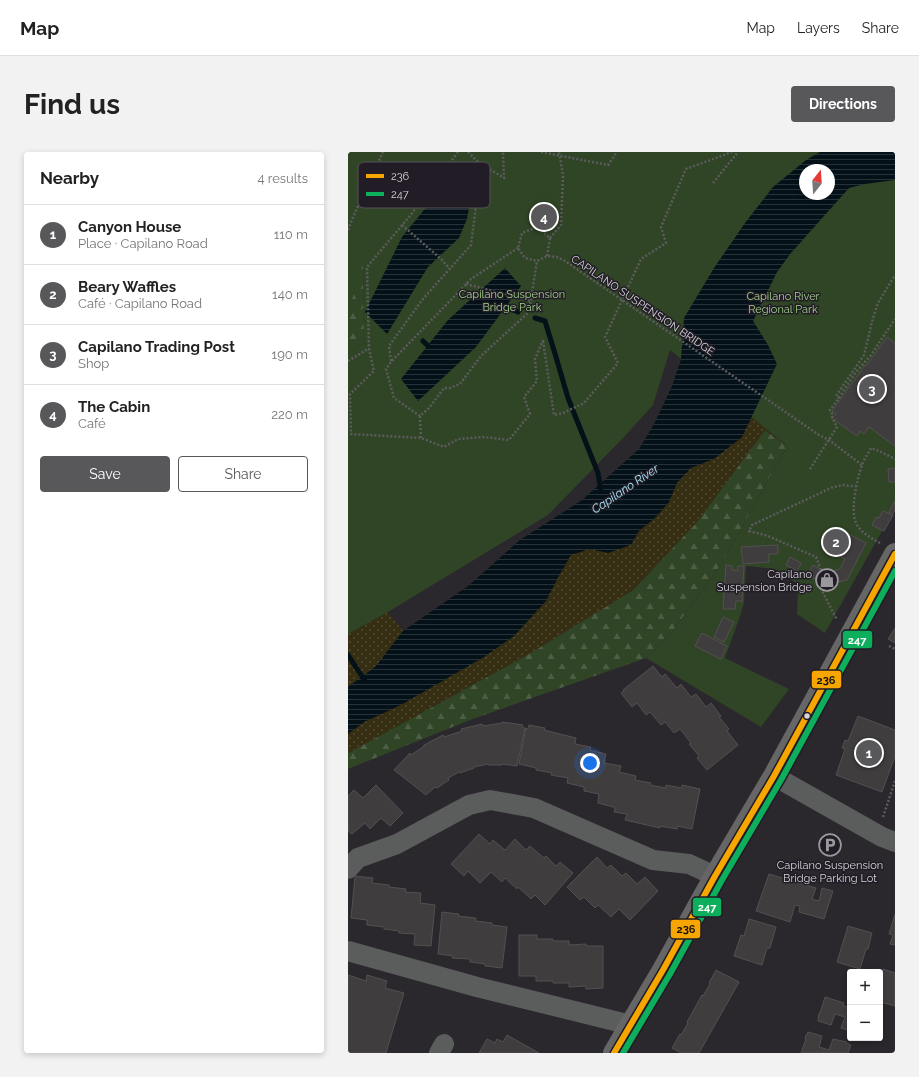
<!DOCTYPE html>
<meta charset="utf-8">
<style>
:root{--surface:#fff;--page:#f2f2f2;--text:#222;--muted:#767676;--line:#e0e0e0;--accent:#585759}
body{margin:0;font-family:Raleway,sans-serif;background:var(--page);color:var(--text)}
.controls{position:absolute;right:12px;bottom:12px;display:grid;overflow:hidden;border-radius:4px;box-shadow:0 2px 6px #0003}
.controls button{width:36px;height:36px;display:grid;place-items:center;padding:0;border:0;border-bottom:1px solid var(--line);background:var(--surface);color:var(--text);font:20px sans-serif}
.compass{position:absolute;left:451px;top:12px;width:36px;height:36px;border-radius:50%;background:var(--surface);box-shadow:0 2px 6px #0003;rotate:17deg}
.you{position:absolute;left:242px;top:611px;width:14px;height:14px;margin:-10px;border:3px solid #fff;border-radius:50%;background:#1a73e8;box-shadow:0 0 0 6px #1a73e833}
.badge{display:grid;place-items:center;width:26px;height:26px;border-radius:50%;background:var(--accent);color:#fff;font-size:13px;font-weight:700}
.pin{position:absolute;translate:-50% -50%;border:2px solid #fff;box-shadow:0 1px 4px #0006}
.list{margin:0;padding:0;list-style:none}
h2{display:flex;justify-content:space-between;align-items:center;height:52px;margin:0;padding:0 16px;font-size:17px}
h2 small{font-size:13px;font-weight:400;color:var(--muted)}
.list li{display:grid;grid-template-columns:26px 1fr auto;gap:12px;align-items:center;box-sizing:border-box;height:60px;padding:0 16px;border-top:1px solid var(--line)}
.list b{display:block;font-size:15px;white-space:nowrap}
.list p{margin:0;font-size:13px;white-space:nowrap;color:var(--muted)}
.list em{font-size:13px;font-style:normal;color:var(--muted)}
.actions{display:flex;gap:8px;padding:12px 16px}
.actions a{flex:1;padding:9px 0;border:1px solid var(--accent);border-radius:4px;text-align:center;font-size:14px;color:var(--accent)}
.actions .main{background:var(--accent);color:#fff}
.map{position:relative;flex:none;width:547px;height:901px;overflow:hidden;border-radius:4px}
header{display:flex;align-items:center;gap:24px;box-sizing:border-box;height:56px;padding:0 20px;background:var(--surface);border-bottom:1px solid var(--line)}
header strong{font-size:19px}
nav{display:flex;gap:22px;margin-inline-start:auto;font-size:14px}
.intro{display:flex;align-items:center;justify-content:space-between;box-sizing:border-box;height:96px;padding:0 24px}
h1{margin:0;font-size:28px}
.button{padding:10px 18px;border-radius:4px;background:var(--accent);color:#fff;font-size:14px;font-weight:700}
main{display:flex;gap:24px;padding:0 24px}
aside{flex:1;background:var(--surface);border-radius:4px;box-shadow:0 2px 6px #0003}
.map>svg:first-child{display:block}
.forest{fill:url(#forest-firs)}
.sand{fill:url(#sand-dots);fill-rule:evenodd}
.park{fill:#304426;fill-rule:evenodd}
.water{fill:url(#water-rules);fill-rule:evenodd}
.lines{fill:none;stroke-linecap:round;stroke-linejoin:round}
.stream{stroke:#041118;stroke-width:5}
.building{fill:#403d3e;stroke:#545051}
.path{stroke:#5c5c5d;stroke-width:2.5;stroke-dasharray:2 2;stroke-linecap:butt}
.minor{stroke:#5b5c5c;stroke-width:20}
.major{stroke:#666;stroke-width:22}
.bus-1-casing{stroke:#211c25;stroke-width:9}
.bus-2-casing{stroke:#211c25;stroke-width:9}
.bus-1{stroke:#f7a600;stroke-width:6}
.bus-2{stroke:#0daf5c;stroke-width:6}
.bus-dot{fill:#d6d3da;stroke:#211c25;stroke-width:1.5}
.labels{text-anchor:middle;stroke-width:3;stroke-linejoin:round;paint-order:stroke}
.park-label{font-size:11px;fill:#a2d389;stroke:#211c25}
.street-label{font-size:11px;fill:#d6d3da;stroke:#211c25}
.poi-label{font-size:11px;fill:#d6d3da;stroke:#211c25;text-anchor:end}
.water-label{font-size:12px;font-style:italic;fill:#ace9fd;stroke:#211c25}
.key{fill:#211c25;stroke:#57535b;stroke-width:1}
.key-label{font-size:11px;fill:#d6d3da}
.line-badge{stroke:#211c25;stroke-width:1.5}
.badge-label{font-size:11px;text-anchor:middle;font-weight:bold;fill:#fff}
.pale-badge-label{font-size:11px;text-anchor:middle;font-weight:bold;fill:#111}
</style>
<header>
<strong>Map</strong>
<nav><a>Map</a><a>Layers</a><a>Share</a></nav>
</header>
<div class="intro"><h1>Find us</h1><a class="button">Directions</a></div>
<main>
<aside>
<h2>Nearby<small>4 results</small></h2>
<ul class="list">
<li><span class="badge">1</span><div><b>Canyon House</b><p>Place · Capilano Road</p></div><em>110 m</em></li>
<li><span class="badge">2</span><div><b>Beary Waffles</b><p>Café · Capilano Road</p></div><em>140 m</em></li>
<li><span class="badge">3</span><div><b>Capilano Trading Post</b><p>Shop</p></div><em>190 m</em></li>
<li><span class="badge">4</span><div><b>The Cabin</b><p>Café</p></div><em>220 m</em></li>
</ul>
<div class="actions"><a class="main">Save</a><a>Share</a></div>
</aside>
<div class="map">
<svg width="547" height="901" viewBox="0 0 547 901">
<defs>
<pattern id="forest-firs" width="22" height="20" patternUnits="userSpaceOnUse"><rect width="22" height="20" fill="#304426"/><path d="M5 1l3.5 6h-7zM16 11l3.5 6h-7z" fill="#4d5e45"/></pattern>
<pattern id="sand-dots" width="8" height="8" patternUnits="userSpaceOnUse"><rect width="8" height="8" fill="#352e12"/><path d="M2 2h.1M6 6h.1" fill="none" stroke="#524b34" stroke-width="1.8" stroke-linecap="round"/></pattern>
<pattern id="water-rules" width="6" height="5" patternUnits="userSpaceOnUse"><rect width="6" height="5" fill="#041118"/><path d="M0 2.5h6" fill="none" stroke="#283339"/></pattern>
</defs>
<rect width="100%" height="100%" fill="#2a272d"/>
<path class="forest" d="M15 111 16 191 0 202V113Z
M417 278 439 294 374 411 321 484 298 506 122 568 0 617V601L181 502 285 438 349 370Z"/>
<path class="sand" d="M547 0 439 294 417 278 349 370 285 438 181 502 0 601V482L40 460 55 479 120 434 172 388 234 348 291 297 306 272 324 234 333 207 336 166 458 8ZM457 18H481V42H457Z"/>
<path class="park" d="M0 0H547V356L477 481 449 462 450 432 427 417 398 414 396 451 391 467 377 506 441 537 413 575 298 506 321 484 374 411 439 294 322 198 305 253 277 284 200 363 40 460 0 482V202L16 191 15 112 0 160ZM457 18H481V42H457Z"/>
<path class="water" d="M472 0H547V28L517 32 501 36 443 101 429 120 405 169 420 193 429 212 394 285 366 307 343 316 329 331 321 350 308 365 291 379 283 393 260 401 242 397 223 403 212 422 198 449 166 484 136 505 51 554 16 570 0 582V535L28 514 55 479 120 434 172 388 234 348 291 297 306 272 324 234 333 207 336 166 366 116 397 71 425 35 458 8ZM457 18H481V42H457Z
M106 21 123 32 122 50 119 67 111 86 80 115 39 182 17 160 54 85Z
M157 116 173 134 128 195 70 249 53 227 100 168Z"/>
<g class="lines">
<path class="stream" d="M158 155 170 160
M187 166 197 169 208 205 220 246 250 321 253 339
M75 189 80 194
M0 503 17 529"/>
</g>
<path class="building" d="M539 185 547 191V294L521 275 516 282 512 279 509 284 484 266 488 262 484 259 517 213 518 214Z
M547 316V330H541L540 317Z
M547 349V358L544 363 541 360Z
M535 359 545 363 536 379 524 373 528 365 531 366Z
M483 381 498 389 490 405 474 396Z
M503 383 518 391 499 428 477 433 460 423 465 413 479 421 492 417 497 407 492 404Z
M430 393V402H421V410L395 412 393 395Z
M442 405 453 411 449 419 438 413Z
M378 413 384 414V418L390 419V414H396L394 449H388L387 457H375Z
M375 465 386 470 376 490 366 485Z
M547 476V491L540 487Z
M354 481 379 494 373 507 347 494Z
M305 514 314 525 317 522 329 536 333 532 343 545 348 542 358 555 363 551 373 564 371 565 381 577 379 579 390 593 359 618 349 606 351 604 341 592 343 591 332 577 326 581 317 570 313 573 302 560 298 563 289 551 284 555 273 541 276 539 275 538Z
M510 564 547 578V604L534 640 488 623 497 597 494 596 497 588 500 589Z
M154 570 175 573 174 575 177 576 169 614 154 612V613H141L140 612 126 615V616L112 621 111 620 100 626 101 628 89 636 87 635 78 643 46 618 62 601 63 603 75 595 76 593 95 583 96 585 114 579 113 577 134 572 135 574 154 571Z
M181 573 197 576 196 578 228 586 227 592 243 595 242 598 258 602 256 611 273 614 271 620 288 624 287 628 303 631 302 633 318 636V633L334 636V633L352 637 344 677 329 674V677L312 674V676L277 668 279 662 266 660 267 656 265 655 250 651 251 642 236 639V635L219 631 220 626 203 623 204 621 188 618V616L171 612 178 576 180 577Z
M28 633 55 661 42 674 33 666 22 677 17 671 4 682 0 679V644L6 638 15 646Z
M131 682 142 692 145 688 157 698 167 687 178 698 182 694 196 706 198 704 208 714 212 710 225 721 197 753 187 743 183 747 170 735 169 737 157 726 154 730 143 720 132 731 120 719 116 724 103 712Z
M249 705 259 716 263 713 274 724 278 721 289 732 297 725 310 739 282 768 271 757 263 765 250 753 247 756 236 745 232 748 219 735Z
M421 722 468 736 464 747 471 749 474 736 485 739 476 767 451 760 452 754 447 753 442 770 408 759Z
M7 724 25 726 24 731 41 733V735L58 737 57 740 73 741 72 751 87 753 83 794 66 793 67 782 51 781V779L36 777V775L19 773V768L3 766Z
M94 760 111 762 110 764 128 766 127 769 144 771V773L159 775 154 816 137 814V812L122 810V807L104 806 105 804 90 802Z
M547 762V793L542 792 545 783 541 782Z
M401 767 428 775 422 796H419L414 813 386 804 393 783 396 784Z
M500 774 524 781 520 797H518L512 817 489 810Z
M171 783H189V787H205V789H221V793L238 792 239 794H255V836L238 837V834L221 835V831H205V829H188V824H171Z
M535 817 547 821V854L532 850V819H534Z
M368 818 391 830 351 901H333L324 896 332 882 333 883 340 871 339 870 354 843 355 844 362 832 361 831Z
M0 823 18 829 19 823 39 829 37 836 56 841 38 901H0Z
M477 845 496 851 495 854 500 855 501 852H502V879L493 876 497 865 487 862 483 873 470 869 471 861H472Z
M460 880 474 884 471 895 481 898 485 887 499 890 498 891 503 893 500 901H453L458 887H457L458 883H459Z
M159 883 191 901H131L139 887 147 891 149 887 155 890Z"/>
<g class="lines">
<path class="path" d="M110 0 61 65 19 115 21 197 26 219 2 242 3 282 73 286 96 295 110 287 135 285 161 288 182 262 176 245 189 229 187 207 195 188
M120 0 130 10 156 26 155 0
M193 0 260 13 269 0
M365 31 390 0
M54 73 93 107 102 117
M0 78 5 65 35 0
M202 86 213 73 215 23 211 0
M199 104 202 86 189 75 174 81 170 96 177 106 189 109 199 104 209 105 217 109 471 283 481 288 514 313
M118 132 183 149
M195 189 206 263 215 261 236 251 270 211 257 185 293 107 318 91 313 75 338 17 384 0
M0 209 20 197
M43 209 41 194 74 148 123 93 128 54 107 47 86 31
M491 246 508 220 523 203 547 167
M72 264 46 246 38 217 43 210 123 127 170 96
M73 286 72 264 81 256 96 236H102L112 232 133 204 181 160 189 109
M462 317 489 275 483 263 484 261 482 258 491 246 488 244 516 203 525 166 530 151 547 123
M532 391C523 386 513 381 508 371 502 358 509 327 514 313 516 307 520 302 523 296L531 299 547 307
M473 418 468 405 420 384 401 379 404 373 485 335 496 333 502 334H509
M469 429 489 468
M541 494 547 497
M535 665 547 629"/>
<path class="minor" d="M426 624 534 685 547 690
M0 717 10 706 49 692 121 653 142 648 186 656 305 708 341 712 367 724
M0 799 129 835 283 873
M91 901 96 892"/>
<path class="major" d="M266 901 315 818 367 724 426 624 547 402"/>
<g class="bus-1-casing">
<path id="bus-1" d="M266 901 315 818 367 724 426 624 547 402"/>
</g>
<g class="bus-2-casing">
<path id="bus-2" d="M275 901 322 822 374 728 433 628 547 419"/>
</g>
<use href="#bus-1" class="bus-1"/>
<use href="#bus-2" class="bus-2"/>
</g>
<defs>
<g id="shop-ring" transform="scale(1.15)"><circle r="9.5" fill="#211c25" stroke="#9a979d" stroke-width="1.5"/><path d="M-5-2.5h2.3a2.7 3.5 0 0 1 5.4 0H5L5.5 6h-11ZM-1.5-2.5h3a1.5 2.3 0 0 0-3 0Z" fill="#9a979d"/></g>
<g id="parking-ring" transform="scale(1.15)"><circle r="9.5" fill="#211c25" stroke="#9a979d" stroke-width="1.5"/><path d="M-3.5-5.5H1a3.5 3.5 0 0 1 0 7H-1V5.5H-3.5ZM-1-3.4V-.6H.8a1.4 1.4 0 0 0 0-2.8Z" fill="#9a979d"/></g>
</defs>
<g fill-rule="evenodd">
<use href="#shop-ring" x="479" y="428"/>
<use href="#parking-ring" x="482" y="693"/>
</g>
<circle class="bus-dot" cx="459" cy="564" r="3.5"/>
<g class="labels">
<g class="park-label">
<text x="164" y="146">Capilano Suspension<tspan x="164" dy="13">Bridge Park</tspan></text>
<text x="435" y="148">Capilano River<tspan x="435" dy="13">Regional Park</tspan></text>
</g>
<g class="street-label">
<text transform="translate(295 153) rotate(34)" y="4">CAPILANO SUSPENSION BRIDGE</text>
</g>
<g class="poi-label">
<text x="464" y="426">Capilano<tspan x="464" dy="13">Suspension Bridge</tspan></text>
<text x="482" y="717" text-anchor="middle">Capilano Suspension<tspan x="482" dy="13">Bridge Parking Lot</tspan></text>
</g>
<g class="water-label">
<text transform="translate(277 337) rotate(-34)" y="4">Capilano River</text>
</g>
</g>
<rect x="10" y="10" width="132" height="46" rx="6" class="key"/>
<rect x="18" y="22" width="18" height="4" fill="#f7a600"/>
<rect x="18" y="40" width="18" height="4" fill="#0daf5c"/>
<g class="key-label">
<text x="43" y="28">236</text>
<text x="43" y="46">247</text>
</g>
<g class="line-badge">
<rect x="494" y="478" width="31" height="19" rx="4" fill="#0daf5c"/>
<rect x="463" y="518" width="31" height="19" rx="4" fill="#f7a600"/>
<rect x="344" y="745" width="30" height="20" rx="4" fill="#0daf5c"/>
<rect x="322" y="767" width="31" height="20" rx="4" fill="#f7a600"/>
</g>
<g class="badge-label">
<text x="509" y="492">247</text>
<text x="359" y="759">247</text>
</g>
<g class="pale-badge-label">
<text x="478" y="532">236</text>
<text x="338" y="781">236</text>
</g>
</svg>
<div class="controls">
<button>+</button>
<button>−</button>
</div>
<svg class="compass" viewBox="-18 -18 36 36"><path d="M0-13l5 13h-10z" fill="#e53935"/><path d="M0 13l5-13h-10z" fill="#767676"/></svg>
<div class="you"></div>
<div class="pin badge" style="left:521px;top:601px">1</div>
<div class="pin badge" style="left:488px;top:390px">2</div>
<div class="pin badge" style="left:524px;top:237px">3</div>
<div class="pin badge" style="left:196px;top:65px">4</div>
</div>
</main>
